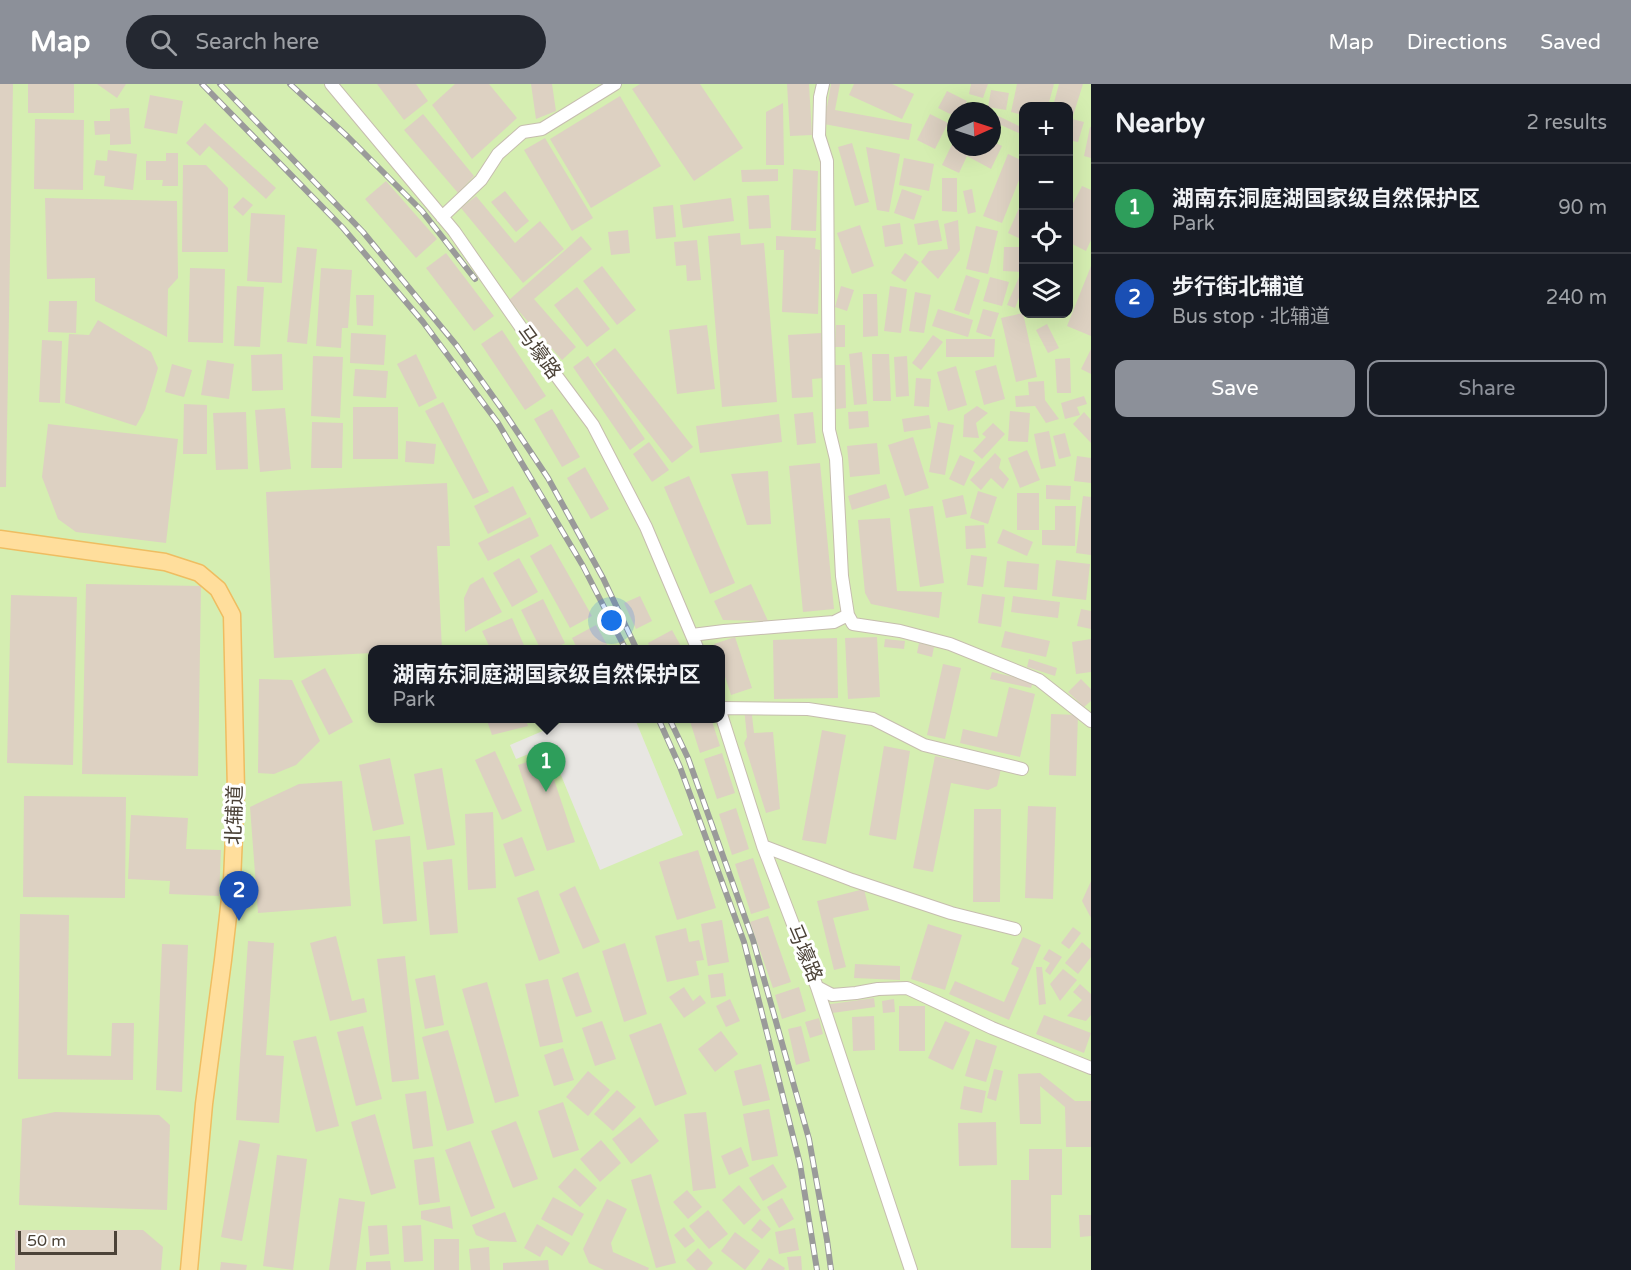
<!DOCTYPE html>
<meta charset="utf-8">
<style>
:root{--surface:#171b24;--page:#242831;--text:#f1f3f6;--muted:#9ea1a6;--line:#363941;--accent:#8c9099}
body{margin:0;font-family:"Varela Round","Noto Sans SC",sans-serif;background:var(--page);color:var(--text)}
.controls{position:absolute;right:18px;top:18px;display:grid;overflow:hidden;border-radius:12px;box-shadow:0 6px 24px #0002}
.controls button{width:54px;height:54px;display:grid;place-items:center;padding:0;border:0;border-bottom:2px solid var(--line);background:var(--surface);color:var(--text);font:30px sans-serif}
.compass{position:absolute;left:947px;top:18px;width:54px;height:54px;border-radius:50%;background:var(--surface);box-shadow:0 6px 24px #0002;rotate:87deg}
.scale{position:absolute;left:18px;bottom:15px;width:99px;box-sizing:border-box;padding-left:6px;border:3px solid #4c4338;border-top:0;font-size:16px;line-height:21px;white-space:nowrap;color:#4c4338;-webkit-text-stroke:4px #fff;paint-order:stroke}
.you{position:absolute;left:612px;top:537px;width:21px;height:21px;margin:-15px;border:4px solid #fff;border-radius:50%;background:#1a73e8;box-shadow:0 0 0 9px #1a73e833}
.badge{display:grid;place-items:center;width:39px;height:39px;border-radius:50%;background:var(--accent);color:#fff;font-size:20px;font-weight:700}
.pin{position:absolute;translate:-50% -50px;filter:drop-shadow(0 2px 3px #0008)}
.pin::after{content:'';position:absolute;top:32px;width:21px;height:18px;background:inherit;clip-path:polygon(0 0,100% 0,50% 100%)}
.popup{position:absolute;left:368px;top:561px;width:357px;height:78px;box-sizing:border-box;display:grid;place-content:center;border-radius:12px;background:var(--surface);filter:drop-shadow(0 2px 4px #0005);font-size:20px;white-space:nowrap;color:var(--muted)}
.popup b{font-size:22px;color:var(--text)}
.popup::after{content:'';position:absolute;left:50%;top:100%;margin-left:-12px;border:12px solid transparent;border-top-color:var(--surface)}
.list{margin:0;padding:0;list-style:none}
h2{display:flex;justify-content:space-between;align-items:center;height:78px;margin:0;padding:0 24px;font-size:26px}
h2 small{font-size:20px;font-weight:400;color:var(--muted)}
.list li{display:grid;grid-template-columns:39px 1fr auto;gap:18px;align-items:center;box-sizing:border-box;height:90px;padding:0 24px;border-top:2px solid var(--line)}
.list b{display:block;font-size:22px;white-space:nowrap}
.list p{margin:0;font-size:20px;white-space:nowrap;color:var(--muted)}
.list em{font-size:20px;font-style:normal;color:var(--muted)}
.actions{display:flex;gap:12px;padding:18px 24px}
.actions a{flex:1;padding:14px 0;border:2px solid var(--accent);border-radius:12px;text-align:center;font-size:21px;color:var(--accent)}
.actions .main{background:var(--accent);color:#fff}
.icon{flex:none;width:33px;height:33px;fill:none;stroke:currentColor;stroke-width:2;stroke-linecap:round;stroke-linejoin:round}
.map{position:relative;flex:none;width:1091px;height:1186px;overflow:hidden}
header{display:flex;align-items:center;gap:36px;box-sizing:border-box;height:84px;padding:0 30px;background:var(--accent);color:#fff}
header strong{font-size:28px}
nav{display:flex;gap:33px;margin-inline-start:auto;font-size:21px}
.search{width:420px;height:54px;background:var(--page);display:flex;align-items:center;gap:15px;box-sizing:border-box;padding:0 21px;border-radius:33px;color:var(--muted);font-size:22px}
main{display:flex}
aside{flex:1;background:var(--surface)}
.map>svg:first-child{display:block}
.green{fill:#d5eeb1;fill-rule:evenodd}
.parking{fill:#e8e6e2}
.building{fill:#ddd1c2}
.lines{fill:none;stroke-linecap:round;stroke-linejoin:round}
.minor-casing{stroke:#c6bdaf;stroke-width:14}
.major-casing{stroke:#efbd61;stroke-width:19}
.minor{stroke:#fff;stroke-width:12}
.major{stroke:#ffde9c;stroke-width:16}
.rail-casing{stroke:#9a9a9a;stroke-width:6}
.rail{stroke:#fff;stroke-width:4;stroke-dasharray:11;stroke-linecap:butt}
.labels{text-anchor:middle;stroke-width:6;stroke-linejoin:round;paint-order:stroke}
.street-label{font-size:20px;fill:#4c4338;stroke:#fff}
</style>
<header>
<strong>Map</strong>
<div class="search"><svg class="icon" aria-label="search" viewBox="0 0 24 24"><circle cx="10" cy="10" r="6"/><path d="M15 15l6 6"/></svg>Search here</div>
<nav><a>Map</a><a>Directions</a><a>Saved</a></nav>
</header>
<main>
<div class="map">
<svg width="1091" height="1186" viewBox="0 0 1091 1186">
<rect width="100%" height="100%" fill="#f7f3eb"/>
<path class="green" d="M0 0H1091V1186H0ZM1023 22H1068V230H1023ZM956 27H992V63H956ZM372 566H720V634H372Z"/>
<path class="parking" d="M573 634 635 635 683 751 600 786 549 662 516 675 510 661Z"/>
<path class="building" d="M0 0H13L6 403H0Z
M28 0H74V29H28Z
M97 0H126L117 14Z
M377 0H416L428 17 404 36Z
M455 0H489L517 34 472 75 432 21Z
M531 0H552L556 27 536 35Z
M640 0H700L743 64 694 97 632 5Z
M787 0H809L812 51 790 52Z
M831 0H840L835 26 912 40 909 56 824 40Z
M854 0H892L914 10 902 35 849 11Z
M971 0H988L983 14 969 10Z
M1017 0H1054L1048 22H1023V31L1011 28Z
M1059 0H1083L1072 35 1084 38 1078 58 1068 56V22H1053Z
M991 6 1009 9 1006 26 988 23Z
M947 7 967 17 963 27H956V33L938 24Z
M150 11 183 17 177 50 144 44Z
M620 12 661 82 591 124 550 55Z
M783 19 784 81H766V28Z
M129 24 131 60 110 61V50L95 51 94 37H110V25Z
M992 29 1023 44V51L992 37Z
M423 30 474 92 458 109 404 46Z
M930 30 948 39 935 65 917 56Z
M35 35 84 36 83 106 34 105Z
M205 39 276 104 266 115 209 62 200 72 186 59Z
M1090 43H1091V74L1084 72Z
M956 52V63H992V57L1002 62 991 85 967 72 959 89 942 81Z
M545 54 593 134 572 147 524 66Z
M852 59 869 118 855 122 838 63Z
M866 63 900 70 889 128 877 126Z
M108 66 137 70 133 106 104 102 105 92 94 91 96 76 107 77Z
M166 69H178V102H162L163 96H146V77H166Z
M1008 70 1023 77V86L1002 139 983 132Z
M904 74 934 80 929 107 899 101Z
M183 81H206L228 104V168H182Z
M778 85V97L742 98 741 86Z
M793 85 818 87 816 147 791 146Z
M942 94H957V128L942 127Z
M386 97 437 155 416 174 365 115Z
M1082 102 1091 106V156L1086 167 1068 158V129Z
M902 105 922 112 914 136 894 129Z
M972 105 976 128 968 130 963 107Z
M505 107 529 137 516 148 491 118Z
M769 111 771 144 749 145 747 112Z
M476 112 515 159 540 137 564 165 523 199 461 124Z
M243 113 253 121 243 132 233 123Z
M45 114 177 117 178 194 168 205 167 253 95 217V194L47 195Z
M731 114 734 137 683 144 680 121Z
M1023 115V156L1008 149Z
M673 121 676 153 656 155 653 123Z
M251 129 285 131 282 199 247 197Z
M938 136 942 157 918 161 914 140Z
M958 136 960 166 938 195 921 178 929 167 948 165 944 140Z
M900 139 903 160 885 163 882 142Z
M860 141 874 182 852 190 837 149Z
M976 142 998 147 988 190 966 185Z
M628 146 630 169 611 171 608 148Z
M740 149 741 161 764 159 777 318 722 323 708 152Z
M581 152 592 165 534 215 576 263 562 276 509 216Z
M776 152 816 154 815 165 820 166 818 230 782 228 784 166H776Z
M697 156 701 196 687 197 686 181 676 182 674 158Z
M297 163 317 165 307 260 287 258Z
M1004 163H1023V188L1003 187Z
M446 169 494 232 474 247 426 184Z
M905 169 919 178 905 198 891 189Z
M602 182 636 226 617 241 583 197Z
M1091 182V252L1067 242Z
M190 184 225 185 223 259 188 258Z
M321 184 352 186 348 244H342L341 264 316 262Z
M966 191 980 196 969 231 954 226Z
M990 193 1009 198 1002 222 983 217Z
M1019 193 1023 195V203L1015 224 1007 221Z
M237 202 264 203 260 263 234 262Z
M841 202 854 206 847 227 835 223Z
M890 202 907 205 901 249 884 247Z
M577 203 610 245 587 263 554 221Z
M915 208 931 211 924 249 909 247Z
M863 210H877L878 252 863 253Z
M356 211H374L373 242 357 241Z
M49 217H77L76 249 48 248Z
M938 225 973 236 968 253 932 242Z
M983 225 999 229 991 253 976 248Z
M1023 229 1037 293 1016 298 1001 234Z
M98 236 151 268 158 284 145 326 136 342 65 319 69 250 89 251Z
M1047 240 1059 264 1048 269 1036 246Z
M707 241 715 305 677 310 669 246Z
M836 241H845V263H835Z
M502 246 546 312 525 326 481 260Z
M351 249 386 251 384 281 350 279Z
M821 249 824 294 812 295 813 313 792 314 788 251Z
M933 251 943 258 921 286 912 279Z
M946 255H995L994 273H946Z
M42 256 62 257 60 319 39 318Z
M615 264 693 363 672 379 595 280Z
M1091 265V290L1081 285Z
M862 268 867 320 854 321 849 270Z
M282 270 283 306 252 307 251 271Z
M416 270 437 314 419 323 397 280Z
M872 270H889L891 317H873Z
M313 272 343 273 340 334 311 332Z
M588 272 645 355 630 366 573 283Z
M907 272 909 312 896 313 894 273Z
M1070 274 1071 309H1057L1055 275Z
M207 276 234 280 229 315 201 311Z
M172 280 192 286 184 313 165 308Z
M834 281H845L846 324 836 325Z
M996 281 1005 315 984 321 975 287Z
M956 282 967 321 948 327 937 288Z
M355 285 388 287 386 314 353 312Z
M916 294 931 295 929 323 914 322Z
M1044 297 1045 316 1059 335 1046 339 1035 322 1016 323 1015 312 1029 311 1028 298Z
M1084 312 1087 320 1077 323 1080 331 1065 335 1061 319Z
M443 318 489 408 473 415 425 327Z
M184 320 207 321V370H183Z
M977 322 988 329 976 339 979 354 963 353 964 331Z
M353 323H398V375H353Z
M285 324 291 385 260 388 255 326Z
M552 325 580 373 562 383 534 335Z
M868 327 869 343 849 345 848 328Z
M1010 327 1030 329 1028 358 1008 357Z
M246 328 248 385 216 386 213 329Z
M813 328 816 359 797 361 794 330Z
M1084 328 1091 336V359L1073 340Z
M779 330 782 358 700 369 696 342Z
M929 331 931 344 904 348 902 335Z
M312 338 343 339 342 384H311Z
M938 338 954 341 945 391 929 388Z
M993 339 1005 350 982 375 973 367 986 353 982 350Z
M48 340 178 355 166 459 76 448 58 435 42 393Z
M1049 347 1056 382 1041 385 1034 350Z
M1065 349 1071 372 1059 375 1053 352Z
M913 353 929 404 905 412 888 361Z
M406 357 436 360 434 380 405 378Z
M649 358 669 386 652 398 633 370Z
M877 359 880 390 850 393 847 362Z
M1027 366 1040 396 1020 404 1008 374Z
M995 369 1001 375 999 384 1009 395 1003 405 991 394 981 406 970 396Z
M960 371 975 378 964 402 949 395Z
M1077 372 1091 374V399L1074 397Z
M820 379 834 525 803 528 789 382Z
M585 383 609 425 591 435 567 394Z
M768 387 771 440 747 441 731 390Z
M689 392 735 499 710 510 664 403Z
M447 399 450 462H437L442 566H372V569L274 574 266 408Z
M886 400 890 414 852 426 848 412Z
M1046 401 1071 402 1070 416 1046 415Z
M513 402 527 430 488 450 474 422Z
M978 407 997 413 988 440 970 434Z
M1017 409H1039V446H1017Z
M963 411 967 430 946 434 942 416Z
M1083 412 1091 413V471L1076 469Z
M933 422 944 499 920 503 909 425Z
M1055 422H1076L1075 462 1042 461V446H1055Z
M530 433 539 452 488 477 478 459Z
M890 434 897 507 942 508 939 534 871 520 865 509 858 436Z
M984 441 986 464 966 465 965 442Z
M1003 445 1033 458 1027 472 997 459Z
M551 460 592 532 570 544 530 472Z
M971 471 987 473 983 503 967 501Z
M519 474 538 508 512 523 493 489Z
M1056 476 1090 480 1086 516 1052 512Z
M1007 477 1039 480 1037 506 1004 503Z
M483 493 502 528 465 548 464 514 470 501Z
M86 500 201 502 198 692 82 690Z
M751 500 768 537 723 536 714 517Z
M982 510 1005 513 1001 543 978 539Z
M11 511 77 513 73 681 7 679Z
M640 512 652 537 636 545 624 519Z
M1013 512 1060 518 1058 534 1011 528Z
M543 515 565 559 552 566H541L521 526Z
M1081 525 1091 527V545L1077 542Z
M512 534 526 566H491L482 547Z
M596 541 610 566H578L572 554Z
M672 546 683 566H651L648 559Z
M1005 547 1050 557 1046 573 1001 563Z
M735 553 752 604 731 611 720 577V566H716L714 560Z
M877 553 880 613 848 615 845 554Z
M837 554 838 614 774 615 773 556Z
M885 555 905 557 904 565 884 563Z
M1091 555V588L1076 590 1072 558Z
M919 559 934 563 932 573 917 569Z
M1029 575 1057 584 1055 592 1027 583Z
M943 580 961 584 945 655 927 651Z
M325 584 353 638 329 651 301 597Z
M992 588 1033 597 1031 604 990 595Z
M259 595 292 596 320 657 296 681 274 690 258 689Z
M1081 595 1091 605V617L1084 623 1068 608Z
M1009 603 1035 610 1020 673 960 659 963 645 997 653Z
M751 623 754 649 773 648 780 725 766 729 744 659 747 653 744 624Z
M1051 630 1078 631 1076 692 1049 691Z
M486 634H525L528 642 492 651Z
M689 634H711L720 662 700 669Z
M822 646 846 651 826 760 802 756Z
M884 662 910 667 896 756 869 751Z
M495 667 522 727 502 736 475 676Z
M722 669 735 709 717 715 704 675Z
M546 672 575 758 547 767 518 681Z
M935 672 1001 685 997 702 988 706 951 699 933 788 913 784Z
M390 674 404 740 373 747 359 681Z
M442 684 455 761 427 766 414 690Z
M342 697 351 822 258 829 250 723 299 700Z
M24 712 126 713 125 814 23 813Z
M1028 722 1056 723 1053 815 1025 814Z
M736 724 749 765 732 771 719 730Z
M974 725H1001L1000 818H973Z
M493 728 496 804 468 806 465 730Z
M131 731 188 734 186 765 221 766 219 812 169 810 170 797 128 795Z
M410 752 417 837 383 840 375 756Z
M522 753 535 786 515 793 503 760Z
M698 766 716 824 677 836 659 778Z
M753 774 770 824 751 830 735 780Z
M452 775 458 849 430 851 423 778Z
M1091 797V834L1082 817Z
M575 802 600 858 583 865 559 810Z
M864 805 869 826 833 834 846 883 834 886 817 817Z
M538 806 560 869 539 877 517 814Z
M20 830 69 831 67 971 111 972 112 939H134L133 996 18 995Z
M768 832 791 898 773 904 750 838Z
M722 836 729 878 708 882 701 840Z
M928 840 962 851 945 906 911 895Z
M1073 843 1081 849 1069 865 1061 859Z
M686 844 689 858 699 856 704 876 696 877 699 891 667 898 655 852Z
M336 852 352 917 364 914 367 928 330 937 310 859Z
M1023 853 1041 861 1009 936 949 910 955 897 1004 918 1019 884 1011 880Z
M248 857 274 859 266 971 284 972 279 1039 236 1036Z
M1082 858 1091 866V873L1078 890 1065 879Z
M625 859 647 930 624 938 602 867Z
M162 860 188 861 182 1008 156 1006Z
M1049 865 1062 873 1050 891 1045 887 1050 879 1043 875Z
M405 872 419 995 392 998 377 875Z
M855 880 900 882V896L854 894Z
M1036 883H1042L1046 920 1039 921Z
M1063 885 1077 896 1060 917 1050 900Z
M578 888 592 928 576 933 562 894Z
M723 889 726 912 711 914 708 891Z
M435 891 444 941 425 945 415 895Z
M548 895 563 958 540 963 525 900Z
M487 898 519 1012 495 1019 462 905Z
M1080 900 1091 910V931L1086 937 1067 932 1082 916 1073 908Z
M684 903 693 917 700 911 706 919 684 934 669 913Z
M799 903 806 927 782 935 775 911Z
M874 914 875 923 825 930 824 921Z
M730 915 740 937 726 943 716 922Z
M894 915 895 928 883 929 882 917Z
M899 922H925V967H899Z
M1044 931 1091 949 1084 969 1036 950Z
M874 932 875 966 853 967 852 933Z
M819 934 823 950 810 954 805 938Z
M602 937 616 975 595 982 582 944Z
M945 937 970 948 953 986 928 974Z
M661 939 687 1010 655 1022 629 951Z
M363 942 382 1015 356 1022 337 948Z
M801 942 810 977 796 981 788 945Z
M448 946 474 1039 447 1047 422 953Z
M721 947 738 970 715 988 698 965Z
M316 952 339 1042 316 1048 293 957Z
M976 955 997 962 986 998 965 992Z
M563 964 574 996 554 1002 544 971Z
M761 980 770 1016 743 1022 734 987Z
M994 985 1003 987 996 1017 987 1014Z
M588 987 610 1006 588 1032 566 1013Z
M1040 989 1075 1017H1091V1063H1066L1065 1023 1040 1002 1041 1040H1020L1018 990Z
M964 1002 986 1007 982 1029 960 1025Z
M617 1006 636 1023 613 1047 594 1030Z
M426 1007 433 1062 413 1065 405 1010Z
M563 1018 579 1066 553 1074 538 1027Z
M769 1025 778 1072 752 1077 743 1030Z
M55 1028 159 1031 170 1041 167 1126 19 1121 22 1035Z
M706 1028 716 1104 693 1107 684 1030Z
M375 1030 396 1104 371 1111 351 1038Z
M640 1033 659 1057 631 1080 612 1055Z
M516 1037 538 1095 513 1104 491 1047Z
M996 1038 997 1081 959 1082 958 1039Z
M239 1056 260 1060 242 1157 221 1153Z
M601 1056 621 1079 600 1098 580 1075Z
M470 1057 495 1124 471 1133 445 1066Z
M741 1063 749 1082 729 1091 721 1072Z
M1029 1065H1062V1111H1051V1164H1011V1096H1029Z
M277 1071 307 1075 293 1186 263 1182Z
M434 1073 440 1118 419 1121 414 1076Z
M773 1080 787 1103 763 1117 749 1094Z
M575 1084 597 1104 580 1123 558 1103Z
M651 1090 676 1179 656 1184 631 1096Z
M739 1101 761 1126 744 1141 722 1116Z
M687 1106 702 1123 688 1135 673 1118Z
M553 1113 584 1130 572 1152 541 1135Z
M339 1114 365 1118 356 1186H329Z
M782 1114 794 1135 779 1144 767 1123Z
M607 1115 627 1125 611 1159 613 1168 649 1184 648 1186H604L589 1179 583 1165Z
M450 1122 453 1145 421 1135V1127Z
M708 1126 728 1150 709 1165 689 1142Z
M505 1128 517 1158 490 1157 476 1151 472 1141Z
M1079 1131H1091V1152L1080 1153Z
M760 1135 771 1145 762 1155 751 1146Z
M537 1140 570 1159 562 1172 546 1162 540 1173 524 1164Z
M387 1141 389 1170 370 1172 368 1142Z
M421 1141 423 1177 404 1178 402 1142Z
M684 1143 695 1157 685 1164 674 1151Z
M795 1144 799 1166 779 1170 775 1148Z
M15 1146H143L163 1163 161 1186H15Z
M735 1148 760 1167 745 1186 721 1167Z
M434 1155H459V1186H434Z
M489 1163 490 1186H471L469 1165Z
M698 1164 713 1179 707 1186H696L686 1176Z
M801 1172 802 1186H789L787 1173Z
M769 1174 785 1184 784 1186H761Z
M548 1176 549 1186H503V1179Z
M390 1177 391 1186H366V1178Z
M221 1178 247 1181 246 1186H220Z"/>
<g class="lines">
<g class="minor-casing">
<path id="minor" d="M331 0 454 147 529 255 593 341 646 443 698 566
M442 133 481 96 498 70 523 48 542 45 615 0
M848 531 853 540 900 547 950 560 1039 596 1091 637
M692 551 724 547 834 538 848 531 842 492 836 375 829 346 827 77 819 52 820 13 823 0
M720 624 808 625 873 635 924 661 1022 685
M720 627 763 762 817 903 832 911 856 909 878 905 907 904 992 944 1091 984
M763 762 852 796 951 829 1015 845
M817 903 911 1186"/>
</g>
<g class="major-casing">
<path id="major" d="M0 455 165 478 199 489 218 505 232 531 236 706 232 797 223 876 204 1020 189 1186"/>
</g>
<use href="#minor" class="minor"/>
<use href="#major" class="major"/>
<g class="rail-casing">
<path id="rail" d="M202 0 343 144 423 238 498 339 583 482 626 566
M220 0 363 148 457 262 504 328 548 394 603 494 637 566
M290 0 348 53 422 127 475 195
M658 634 680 683 744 858 800 1080 817 1186
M669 634 688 674 753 856 809 1055 827 1156 831 1186"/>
</g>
<use href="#rail" class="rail"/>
</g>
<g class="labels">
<g class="street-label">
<text transform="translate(539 268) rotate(54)" y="7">马壕路</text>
<text transform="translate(234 731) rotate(-88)" y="7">北辅道</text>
<text transform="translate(805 869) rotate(67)" y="7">马壕路</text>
</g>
</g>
</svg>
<div class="controls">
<button>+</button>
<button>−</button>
<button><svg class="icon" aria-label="locate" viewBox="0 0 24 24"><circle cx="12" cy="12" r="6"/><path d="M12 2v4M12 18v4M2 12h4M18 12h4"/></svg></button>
<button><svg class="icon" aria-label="layers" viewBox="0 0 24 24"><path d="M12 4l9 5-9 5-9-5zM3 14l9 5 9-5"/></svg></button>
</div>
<svg class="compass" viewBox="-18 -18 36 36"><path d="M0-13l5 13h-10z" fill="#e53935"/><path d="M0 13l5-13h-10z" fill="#9ea1a6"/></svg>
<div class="scale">50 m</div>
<div class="you"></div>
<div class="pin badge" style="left:546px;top:708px;background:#2e9e5b">1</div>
<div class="popup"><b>湖南东洞庭湖国家级自然保护区</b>Park</div>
<div class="pin badge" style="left:239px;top:837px;background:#1a4fb4">2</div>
</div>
<aside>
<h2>Nearby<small>2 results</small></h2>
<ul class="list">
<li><span class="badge" style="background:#2e9e5b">1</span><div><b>湖南东洞庭湖国家级自然保护区</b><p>Park</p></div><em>90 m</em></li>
<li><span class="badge" style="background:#1a4fb4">2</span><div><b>步行街北辅道</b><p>Bus stop · 北辅道</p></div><em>240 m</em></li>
</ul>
<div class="actions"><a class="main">Save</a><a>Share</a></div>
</aside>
</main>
